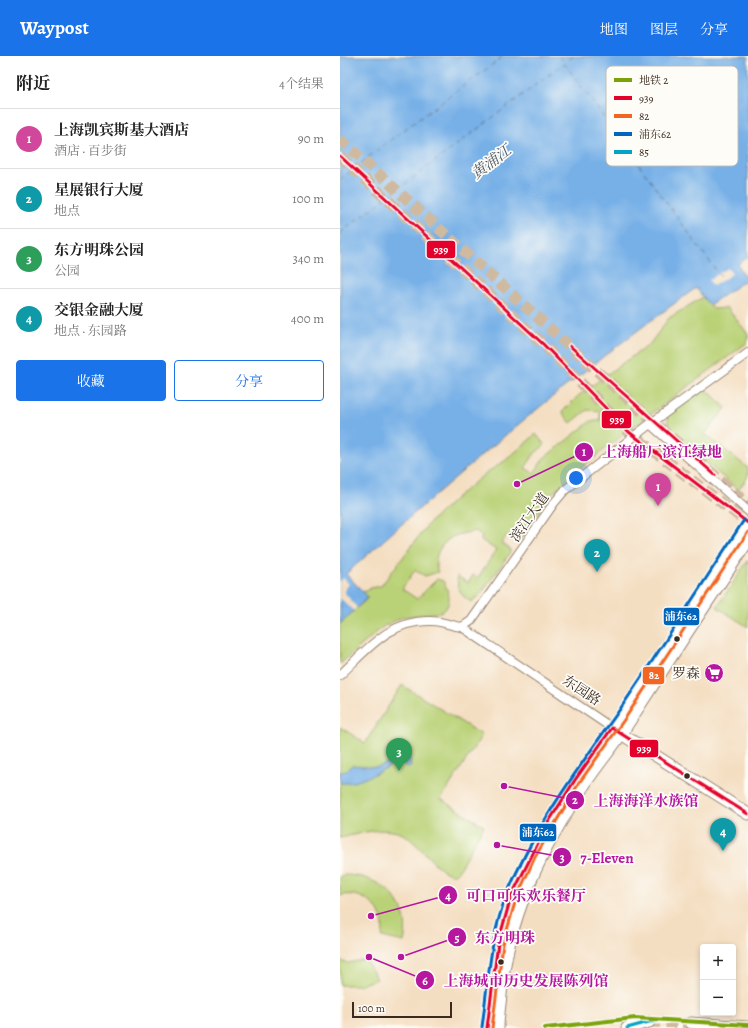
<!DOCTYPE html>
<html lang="zh">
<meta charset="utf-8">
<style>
:root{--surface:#fff;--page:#f6f6f6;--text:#222;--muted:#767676;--line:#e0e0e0;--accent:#1a73e8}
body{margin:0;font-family:Alegreya,"Noto Serif SC",serif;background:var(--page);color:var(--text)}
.controls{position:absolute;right:12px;bottom:12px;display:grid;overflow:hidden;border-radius:4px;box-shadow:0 2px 6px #0003}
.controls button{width:36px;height:36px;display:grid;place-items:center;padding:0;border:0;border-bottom:1px solid var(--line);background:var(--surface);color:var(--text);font:20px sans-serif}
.scale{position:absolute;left:12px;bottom:10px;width:100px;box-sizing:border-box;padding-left:4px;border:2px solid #3b2a1e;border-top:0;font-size:11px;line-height:14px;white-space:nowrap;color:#3b2a1e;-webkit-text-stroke:3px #fdfcf7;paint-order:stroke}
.you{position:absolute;left:236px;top:422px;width:14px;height:14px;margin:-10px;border:3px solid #fff;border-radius:50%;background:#1a73e8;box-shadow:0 0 0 6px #1a73e833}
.badge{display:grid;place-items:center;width:26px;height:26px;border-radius:50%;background:var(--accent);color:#fff;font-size:13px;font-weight:700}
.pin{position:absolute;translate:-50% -33px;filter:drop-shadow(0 1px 2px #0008)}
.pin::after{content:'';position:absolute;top:21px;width:14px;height:12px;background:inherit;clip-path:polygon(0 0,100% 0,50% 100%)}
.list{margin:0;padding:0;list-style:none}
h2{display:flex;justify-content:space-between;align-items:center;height:52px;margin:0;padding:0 16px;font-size:17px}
h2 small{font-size:13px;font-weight:400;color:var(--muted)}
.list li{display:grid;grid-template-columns:26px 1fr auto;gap:12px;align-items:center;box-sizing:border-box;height:60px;padding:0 16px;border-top:1px solid var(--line)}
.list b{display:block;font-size:15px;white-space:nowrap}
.list p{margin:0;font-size:13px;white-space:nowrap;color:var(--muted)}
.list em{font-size:13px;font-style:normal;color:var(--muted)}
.actions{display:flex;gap:8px;padding:12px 16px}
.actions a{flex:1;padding:9px 0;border:1px solid var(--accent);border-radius:4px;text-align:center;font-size:14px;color:var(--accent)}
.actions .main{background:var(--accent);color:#fff}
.map{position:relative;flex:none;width:408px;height:972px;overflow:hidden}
header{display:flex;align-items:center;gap:24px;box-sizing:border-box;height:56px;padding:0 20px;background:var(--accent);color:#fff}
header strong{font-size:19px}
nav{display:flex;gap:22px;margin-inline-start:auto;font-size:14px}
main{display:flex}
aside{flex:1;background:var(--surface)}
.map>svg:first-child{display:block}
.green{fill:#bad277;stroke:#7a7e4a}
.water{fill:#77b0e7;stroke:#596d82}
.pier{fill:#f4dec1}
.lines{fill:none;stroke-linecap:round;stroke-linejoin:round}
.ferry{stroke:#505964;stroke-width:1;stroke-dasharray:5 4;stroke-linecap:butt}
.secondary-tunnel{stroke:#cfbaa0;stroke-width:11;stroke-dasharray:11 5.5;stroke-linecap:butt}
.street-casing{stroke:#988470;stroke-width:10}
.secondary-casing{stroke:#988470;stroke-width:13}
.street{stroke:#fff;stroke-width:8}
.secondary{stroke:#fff;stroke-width:11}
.bus-1-casing{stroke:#fdfcf7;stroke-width:6}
.bus-2-casing{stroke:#fdfcf7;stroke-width:6}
.bus-3-casing{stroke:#fdfcf7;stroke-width:6}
.bus-4-casing{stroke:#fdfcf7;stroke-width:6}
.bus-1{stroke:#e4002b;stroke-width:3}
.bus-2{stroke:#f26522;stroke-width:3}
.bus-3{stroke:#0065bd;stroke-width:3}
.bus-4{stroke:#03a3c5;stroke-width:3}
.metro-1-casing{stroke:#fdfcf7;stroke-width:7}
.metro-1{stroke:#7ba309;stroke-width:4}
.bus-dot{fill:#3b2a1e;stroke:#fdfcf7;stroke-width:1.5}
.labels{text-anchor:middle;stroke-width:3.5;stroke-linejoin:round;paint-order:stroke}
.street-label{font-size:14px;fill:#3b2a1e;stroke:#fdfcf7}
.poi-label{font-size:14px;fill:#3b2a1e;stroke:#fdfcf7;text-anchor:end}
.water-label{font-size:15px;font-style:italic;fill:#505964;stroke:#fdfcf7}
.key{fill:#fdfcf7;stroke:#c3bdb6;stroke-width:1}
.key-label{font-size:11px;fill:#3b2a1e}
.leader{fill:none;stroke:#b5179e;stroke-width:1.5}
.callout-dot{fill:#b5179e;stroke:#fdfcf7;stroke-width:1.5}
.mark-label{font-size:12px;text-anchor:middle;font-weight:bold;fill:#fff}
.callout-label{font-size:15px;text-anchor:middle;font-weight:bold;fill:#b5179e;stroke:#fdfcf7;stroke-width:3.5;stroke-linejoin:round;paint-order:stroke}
.line-badge{stroke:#fdfcf7;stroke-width:1.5}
.badge-label{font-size:11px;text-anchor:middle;font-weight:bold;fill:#fff}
</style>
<header>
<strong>Waypost</strong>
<nav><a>地图</a><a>图层</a><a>分享</a></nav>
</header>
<main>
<aside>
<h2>附近<small>4个结果</small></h2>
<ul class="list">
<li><span class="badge" style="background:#d1479c">1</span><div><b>上海凯宾斯基大酒店</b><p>酒店 · 百步街</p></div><em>90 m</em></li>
<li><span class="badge" style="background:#0f9aa8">2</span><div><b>星展银行大厦</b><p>地点</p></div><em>100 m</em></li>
<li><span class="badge" style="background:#2e9e5b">3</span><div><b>东方明珠公园</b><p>公园</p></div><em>340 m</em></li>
<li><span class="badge" style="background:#0f9aa8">4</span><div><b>交银金融大厦</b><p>地点 · 东园路</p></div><em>400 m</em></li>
</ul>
<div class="actions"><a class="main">收藏</a><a>分享</a></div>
</aside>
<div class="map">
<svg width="408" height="972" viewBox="0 0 408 972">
<rect width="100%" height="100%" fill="#fdfcf7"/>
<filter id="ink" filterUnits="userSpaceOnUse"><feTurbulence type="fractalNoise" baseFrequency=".025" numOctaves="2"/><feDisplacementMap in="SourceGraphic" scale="8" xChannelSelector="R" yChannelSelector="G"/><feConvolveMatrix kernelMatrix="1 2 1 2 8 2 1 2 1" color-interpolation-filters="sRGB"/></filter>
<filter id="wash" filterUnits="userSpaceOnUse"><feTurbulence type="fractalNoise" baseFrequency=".012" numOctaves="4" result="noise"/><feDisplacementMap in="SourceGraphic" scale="16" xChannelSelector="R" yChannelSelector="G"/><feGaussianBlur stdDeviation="0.9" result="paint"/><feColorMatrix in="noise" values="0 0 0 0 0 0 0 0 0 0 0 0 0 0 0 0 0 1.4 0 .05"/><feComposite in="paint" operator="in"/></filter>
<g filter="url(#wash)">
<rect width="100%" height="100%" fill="#f4dec1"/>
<path class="green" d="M363 241 369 249 374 253 387 252 408 278V286L296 369 237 415 210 439 182 482 176 484 167 479 161 487 170 493V497L140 539 131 546C120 539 118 534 117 520L128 527 133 519 138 522 156 494 141 484 142 480 136 475C128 477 115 478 109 483 98 491 93 503 98 516L85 520 75 514 62 533 77 543 97 523 103 525C109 535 113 548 102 556L63 561 44 570 0 608V568L28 542 23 536 31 532 41 530 89 467 118 440 146 417 166 404 196 378 205 389 195 397 185 412 194 417 204 402 251 365H260V355L247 354 231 367 222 356 238 340 277 311 309 289 329 262Z
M365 332 386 352 365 378 408 412V421L398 434 328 374V362L331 357Z
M408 504V571L377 551Z
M62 629 142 679 101 743 144 770 118 815 115 818C99 821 78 783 60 777 41 770 19 778 0 782V671L25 687Z
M6 819C42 820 73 847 64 886L42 881C43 873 44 866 40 859 34 844 15 835 0 840V820Z
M25 903 37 923 19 929H0V905L9 907Z"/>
<path class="water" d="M0 0H408V201L398 208 406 224 369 249 356 232C232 320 119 416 6 518L28 541 0 568Z
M64 698 70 702 71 711 69 712 61 706H58C41 714 19 729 0 727V716L6 715 12 709 37 711 51 706Z"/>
<path class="pier" d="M388 212 392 218 373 230 369 224Z
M3 522 9 528 5 533V537L17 552 14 555 0 542V526Z"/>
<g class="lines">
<path class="ferry" d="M219 0 381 221
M0 124 41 91 164 0
M0 177 234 0"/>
</g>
</g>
<g filter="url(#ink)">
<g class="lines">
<path class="secondary-tunnel" d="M0 83 310 363 408 448
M0 100 203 288 289 376 408 467
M309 966 351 967"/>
<g class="street-casing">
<path id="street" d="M310 368 408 455
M122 571 272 672
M0 619C28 593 50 563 92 565 102 565 111 570 122 571L131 565 214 447 225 434 310 368 408 297"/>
</g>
<g class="secondary-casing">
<path id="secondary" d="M275 674 408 758
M351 967 408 971
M147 972 158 887 171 841 191 799 235 724 282 658 408 467
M158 972C158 961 160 950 161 939 167 863 201 794 243 731 255 712 270 695 282 677 323 613 365 549 408 485
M287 972 309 966"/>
</g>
<use href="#street" class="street"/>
<use href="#secondary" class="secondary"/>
<g class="bus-1-casing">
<path id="bus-1" d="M0 100 203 288 289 376 408 467
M230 290 375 419
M147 972 158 887 171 841 208 767 235 724 272 672 408 758"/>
</g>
<g class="bus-2-casing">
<path id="bus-2" d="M152 972 163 888 176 843 195 801 239 727 286 661 408 476"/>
</g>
<g class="bus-3-casing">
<path id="bus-3" d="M142 971C148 927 150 880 167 838 194 772 237 714 278 656 321 593 362 528 404 464"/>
</g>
<g class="bus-4-casing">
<path id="bus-4" d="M287 972 309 966 327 965"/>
</g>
<use href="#bus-1" class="bus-1"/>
<use href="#bus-2" class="bus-2"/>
<use href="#bus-3" class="bus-3"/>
<use href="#bus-4" class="bus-4"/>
<g class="metro-1-casing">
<path id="metro-1" d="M205 972 295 962 408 969"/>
</g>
<use href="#metro-1" class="metro-1"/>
</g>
</g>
<defs>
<g id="supermarket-disc" transform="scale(1)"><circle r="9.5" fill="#b5179e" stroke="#fdfcf7"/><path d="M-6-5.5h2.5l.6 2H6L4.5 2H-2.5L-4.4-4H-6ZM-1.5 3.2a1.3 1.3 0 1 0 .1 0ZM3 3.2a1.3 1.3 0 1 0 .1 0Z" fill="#fff"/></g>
</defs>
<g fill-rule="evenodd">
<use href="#supermarket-disc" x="374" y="617"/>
</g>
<g class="bus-dot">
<circle cx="337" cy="583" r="3.5"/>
<circle cx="347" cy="720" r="3.5"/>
<circle cx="161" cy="906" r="3.5"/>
</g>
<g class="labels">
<g class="street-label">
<text transform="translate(189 461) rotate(-55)" y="5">滨江大道</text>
<text transform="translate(242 634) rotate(34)" y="5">东园路</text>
</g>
<g class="poi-label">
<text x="360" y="622">罗森</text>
</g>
<g class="water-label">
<text transform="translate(151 106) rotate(-37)" y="5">黄浦江</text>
</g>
</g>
<rect x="266" y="10" width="132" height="100" rx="6" class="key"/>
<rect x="274" y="22" width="18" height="4" fill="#7ba309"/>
<rect x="274" y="40" width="18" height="4" fill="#e4002b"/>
<rect x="274" y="58" width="18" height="4" fill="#f26522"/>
<rect x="274" y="76" width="18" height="4" fill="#0065bd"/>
<rect x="274" y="94" width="18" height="4" fill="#03a3c5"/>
<g class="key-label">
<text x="299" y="28">地铁 2</text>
<text x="299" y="46">939</text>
<text x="299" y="64">82</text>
<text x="299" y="82">浦东62</text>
<text x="299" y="100">85</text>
</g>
<path class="leader" d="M177 428L244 396M164 730L235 744M157 789L222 801M31 860L108 839M61 901L117 881M29 901L85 924"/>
<g class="callout-dot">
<circle cx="177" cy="428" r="4"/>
<circle cx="164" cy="730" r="4"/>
<circle cx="157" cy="789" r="4"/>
<circle cx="31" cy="860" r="4"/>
<circle cx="61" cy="901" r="4"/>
<circle cx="29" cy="901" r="4"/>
<circle cx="244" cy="396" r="10"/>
<circle cx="235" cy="744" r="10"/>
<circle cx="222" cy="801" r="10"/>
<circle cx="108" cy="839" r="10"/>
<circle cx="117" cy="881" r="10"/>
<circle cx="85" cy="924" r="10"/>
</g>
<g class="mark-label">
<text x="244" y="400">1</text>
<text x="235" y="748">2</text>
<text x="222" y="806">3</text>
<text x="108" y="844">4</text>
<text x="117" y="886">5</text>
<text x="85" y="929">6</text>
</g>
<g class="callout-label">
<text x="322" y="401">上海船厂滨江绿地</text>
<text x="306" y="750">上海海洋水族馆</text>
<text x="267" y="807">7-Eleven</text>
<text x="186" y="845">可口可乐欢乐餐厅</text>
<text x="165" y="887">东方明珠</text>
<text x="186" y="930">上海城市历史发展陈列馆</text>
</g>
<g class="line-badge">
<rect x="86" y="184" width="30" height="19" rx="4" fill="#e4002b"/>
<rect x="261" y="354" width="31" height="19" rx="4" fill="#e4002b"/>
<rect x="323" y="551" width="37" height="19" rx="4" fill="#0065bd"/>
<rect x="302" y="610" width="23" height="19" rx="4" fill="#f26522"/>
<rect x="289" y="683" width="30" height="19" rx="4" fill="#e4002b"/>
<rect x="179" y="767" width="38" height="19" rx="4" fill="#0065bd"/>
</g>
<g class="badge-label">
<text x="101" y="197">939</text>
<text x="277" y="367">939</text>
<text x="341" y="564">浦东62</text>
<text x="314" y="623">82</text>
<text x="304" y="696">939</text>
<text x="198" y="780">浦东62</text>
</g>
</svg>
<div class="controls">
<button>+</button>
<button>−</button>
</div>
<div class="scale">100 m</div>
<div class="you"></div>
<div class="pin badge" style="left:318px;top:450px;background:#d1479c">1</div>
<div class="pin badge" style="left:257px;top:516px;background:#0f9aa8">2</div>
<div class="pin badge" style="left:59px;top:715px;background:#2e9e5b">3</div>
<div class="pin badge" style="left:383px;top:795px;background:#0f9aa8">4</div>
</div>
</main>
